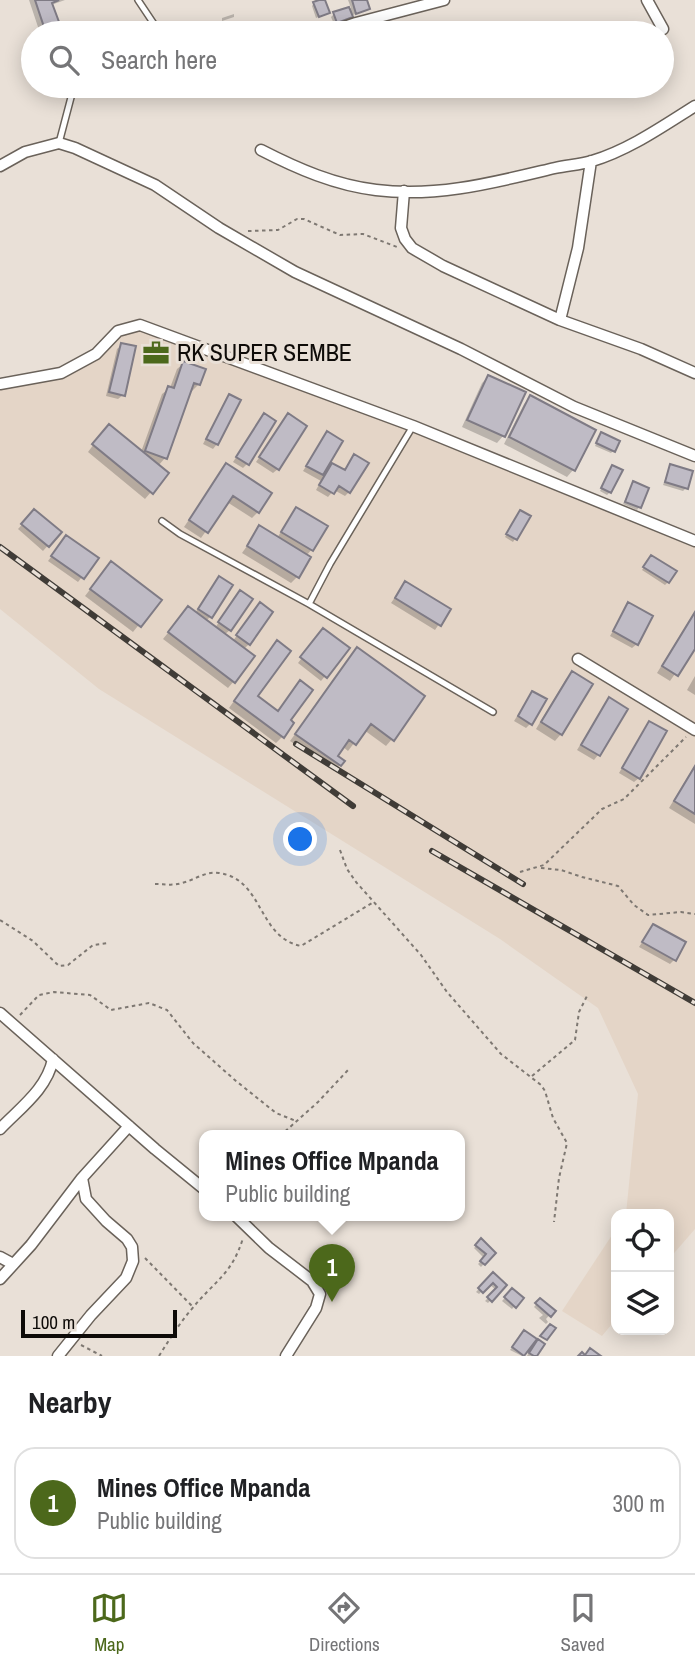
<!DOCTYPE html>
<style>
:root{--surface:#fff;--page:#f6f6f6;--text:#202124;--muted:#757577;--line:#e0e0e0;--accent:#4c681b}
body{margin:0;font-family:"Archivo Narrow",sans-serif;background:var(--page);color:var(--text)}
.controls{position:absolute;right:21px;bottom:21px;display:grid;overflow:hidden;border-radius:14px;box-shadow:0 4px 18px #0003}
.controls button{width:63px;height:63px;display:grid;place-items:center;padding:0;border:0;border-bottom:2px solid var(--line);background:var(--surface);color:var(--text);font:35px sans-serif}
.scale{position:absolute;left:21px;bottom:18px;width:156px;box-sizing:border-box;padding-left:7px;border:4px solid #0e0b08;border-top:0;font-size:19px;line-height:24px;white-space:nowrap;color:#0e0b08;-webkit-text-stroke:5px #e9e0d7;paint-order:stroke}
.you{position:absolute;left:301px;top:840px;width:24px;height:24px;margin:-18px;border:5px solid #fff;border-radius:50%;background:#1a73e8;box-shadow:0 0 0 10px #1a73e833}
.badge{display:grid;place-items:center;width:46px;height:46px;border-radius:50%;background:var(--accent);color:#fff;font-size:23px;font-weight:700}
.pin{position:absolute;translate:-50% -58px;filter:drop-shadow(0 2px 4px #0008)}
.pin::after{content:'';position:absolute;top:37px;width:24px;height:21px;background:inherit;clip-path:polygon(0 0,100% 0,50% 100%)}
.popup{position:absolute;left:199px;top:1130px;width:266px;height:91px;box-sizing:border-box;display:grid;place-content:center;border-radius:14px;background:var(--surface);filter:drop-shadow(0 2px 5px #0005);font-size:23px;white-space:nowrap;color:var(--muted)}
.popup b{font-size:26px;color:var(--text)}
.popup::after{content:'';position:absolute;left:50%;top:100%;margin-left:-14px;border:14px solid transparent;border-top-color:var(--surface)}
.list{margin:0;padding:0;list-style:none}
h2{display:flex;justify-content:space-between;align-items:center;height:91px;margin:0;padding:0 28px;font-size:30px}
h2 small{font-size:23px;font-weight:400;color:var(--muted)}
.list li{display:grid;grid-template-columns:46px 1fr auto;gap:21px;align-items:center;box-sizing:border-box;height:112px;margin:0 14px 14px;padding:0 14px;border:2px solid var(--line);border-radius:21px}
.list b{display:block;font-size:26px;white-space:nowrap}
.list p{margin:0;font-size:23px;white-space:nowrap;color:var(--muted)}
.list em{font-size:23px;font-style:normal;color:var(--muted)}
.icon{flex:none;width:38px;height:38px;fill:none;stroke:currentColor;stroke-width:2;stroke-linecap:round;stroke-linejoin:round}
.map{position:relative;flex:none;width:695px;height:1356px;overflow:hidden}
.search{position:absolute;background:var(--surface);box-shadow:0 4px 18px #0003;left:21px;right:21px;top:21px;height:77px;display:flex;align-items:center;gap:18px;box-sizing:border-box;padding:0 24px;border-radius:38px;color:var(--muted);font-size:26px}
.sheet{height:217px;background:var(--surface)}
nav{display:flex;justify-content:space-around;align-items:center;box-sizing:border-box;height:98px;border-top:2px solid var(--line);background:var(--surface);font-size:19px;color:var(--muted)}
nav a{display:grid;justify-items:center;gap:4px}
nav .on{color:var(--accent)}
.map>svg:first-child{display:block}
.built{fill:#e4d5c7}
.shadow{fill:#0003}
.building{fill:#bfbbc5;stroke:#7f7b85;stroke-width:2}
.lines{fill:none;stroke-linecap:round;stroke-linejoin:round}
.lane-casing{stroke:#6a625a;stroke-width:8}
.street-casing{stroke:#6a625a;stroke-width:13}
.path{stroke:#7e7872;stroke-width:2;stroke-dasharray:3.5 3.5;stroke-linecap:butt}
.lane{stroke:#fff;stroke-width:5}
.street{stroke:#fff;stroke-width:10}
.rail-casing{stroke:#403c37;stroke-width:6}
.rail{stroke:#e9e0d7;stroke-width:3.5;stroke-dasharray:10;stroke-linecap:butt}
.labels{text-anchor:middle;stroke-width:6;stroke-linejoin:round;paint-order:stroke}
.poi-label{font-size:24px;fill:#0e0b08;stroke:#e9e0d7;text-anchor:start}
</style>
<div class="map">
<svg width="695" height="1356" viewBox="0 0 695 1356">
<rect width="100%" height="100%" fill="#e9e0d7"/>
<path class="built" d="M140 325 695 541V1229L669 1259V1214H626L638 1094 598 1008 500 939 99 689 0 609V384L61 373 96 354 118 331Z
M616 1229V1319L602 1336 562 1311Z"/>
<path class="shadow" d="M29 0H65L51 5 60 30 56 33H40Z
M348 0H365L368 8 334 24 331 17 334 14 351 8Z
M314 3 328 13 316 18 312 6Z
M234 14V17L222 21V18Z
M165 26 168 33H163L161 28Z
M122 345 123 395 118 399 106 396 117 349Z
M184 363 199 384 192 391 190 390 165 458 158 466 151 492 145 499 88 452 103 432 141 452 162 394 170 388 177 369Z
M488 377 523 393 503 436 497 443 462 427 482 383Z
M229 396 217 444 213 449 203 444 225 401Z
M530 397 594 430 573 470 567 477 504 444 524 404Z
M264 415 247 464 243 468 233 462Z
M288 415 278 469 273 473 256 462Z
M327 433 323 474 332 465 349 492 345 496 334 490 328 497 316 490 321 481 303 471Z
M599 437 613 451 611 453 595 446Z
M226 465 258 512 252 518 227 502 201 538 184 527Z
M670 466 686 488 683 491 663 485Z
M613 467 610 492 607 495 600 491Z
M633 483 639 507 637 510 623 504Z
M296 509 312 549 306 556 309 558 297 577 291 583 242 553 260 528 277 538Z
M518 515 528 517 513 542 505 537Z
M30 516 59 533 43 551 18 529Z
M66 537 96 559 78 582 48 561Z
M649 560 668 582 665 585 642 570Z
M105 570 159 600 133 632 85 596Z
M215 583 210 617 206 621 215 628 236 597 230 630 224 635 233 641 255 609 249 644 244 649 234 681 228 688 163 639 188 608 195 613Z
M405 583 449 609 435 630 391 603Z
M628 605 637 644 632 648 610 636Z
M695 611V645L670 681 657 673Z
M322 632 347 649 321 681 298 663Z
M271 649 256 697 277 712 294 689 288 721 283 736 276 743 229 708Z
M357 649 392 739 386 746 364 730 348 751 342 746 336 756 340 765 334 771 290 741Z
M572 673 561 734 555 741 536 729 566 679Z
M695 676V695L687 690Z
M532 693 531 723 526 728 514 721Z
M609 699 598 755 594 760 577 750Z
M649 723 639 778 634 782 619 773Z
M695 765V824L669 808Z
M653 926 674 960 670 964 639 947Z
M481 1241 494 1253 481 1267 478 1264 484 1258 474 1248Z
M493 1274 505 1285 488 1303 485 1301 496 1290 489 1284 479 1294 476 1292Z
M512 1290 521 1298 512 1309 502 1301Z
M540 1300 553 1311 546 1319 548 1322 546 1324 539 1318 543 1315 534 1307Z
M524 1332 542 1344 535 1356H527L534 1344 532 1343 522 1356 510 1350Z"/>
<path class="building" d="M35 0H59L52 3 62 30 46 33Z
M319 0H325L330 13 319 17 313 2Z
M352 0H367L370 9 356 14Z
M349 7 353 17 337 23 333 12Z
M121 343 136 346 125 396 109 392Z
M183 361 206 369 200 385 194 383 167 459 145 451 168 386 174 388Z
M488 375 526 392 505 437 467 420Z
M229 394 241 400 218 445 206 439Z
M530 395 596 430 575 471 509 437Z
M264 413 276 421 249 465 236 457Z
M288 413 307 426 279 470 259 457Z
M109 424 169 473 153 494 92 444Z
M327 431 343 441 323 475 306 466Z
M601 432 620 441 615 452 596 443Z
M354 454 369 463 350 493 339 486 334 494 319 485 332 463 345 470Z
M226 463 272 493 259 513 233 496 208 533 189 520Z
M670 464 693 471 688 489 665 482Z
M612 465 623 470 611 493 601 488Z
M633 481 649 488 641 508 625 502Z
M296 507 328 526 313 551 281 532Z
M34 509 62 532 49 547 21 524Z
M520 510 531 516 517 540 506 534Z
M259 525 311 557 299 578 247 546Z
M66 535 99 558 84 579 51 556Z
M651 555 677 571 669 583 643 567Z
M111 561 162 600 141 627 90 589Z
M219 576 233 585 212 618 198 609Z
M405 581 451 609 441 626 395 598Z
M240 590 253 599 231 631 218 622Z
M260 602 273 612 250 645 236 635Z
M628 602 653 616 638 645 613 631Z
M188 606 255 656 235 683 168 632Z
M695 612V649L678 676 662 666Z
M323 628 350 648 327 678 300 657Z
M277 640 291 651 258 696 278 711 300 680 313 690 291 720 294 723 284 738 234 701Z
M357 647 425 696 394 741 371 724 356 745 349 740 338 756 345 761 341 766 295 734Z
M572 671 593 684 562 735 541 722Z
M532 691 547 699 532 725 518 716Z
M609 697 628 709 600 756 581 745Z
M649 721 667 731 640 779 622 768Z
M695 766V814L674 801Z
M653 924 686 942 676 961 642 942Z
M481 1238 496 1253 485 1265 480 1261 486 1254 475 1245Z
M493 1272 507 1285 492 1302 487 1297 497 1287 493 1283 483 1293 478 1288Z
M512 1288 524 1298 516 1308 504 1297Z
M540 1298 556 1311 551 1317 535 1303Z
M550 1324 556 1328 547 1340 540 1336Z
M524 1330 537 1339 524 1356 512 1347Z
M538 1339 545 1344 537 1356H534L529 1353Z
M590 1348 601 1356H578L582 1352 585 1355Z"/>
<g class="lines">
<g class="lane-casing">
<path id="lane" d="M138 0 160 33
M84 33 85 31
M59 143 74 86
M162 521 180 534 309 604 493 712
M309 604 330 564 413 426"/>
</g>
<g class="street-casing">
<path id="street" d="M647 0 663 29
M327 33 356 23 444 0
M261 150C298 169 335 185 376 190 437 198 496 182 555 168 567 165 580 165 592 161 629 150 663 126 695 106
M0 166 25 152 59 143 75 148 155 185 219 228 295 272 461 349 574 407 695 456
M404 191 401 228 405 239 412 248 443 266 560 320 641 349 695 373
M560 320 578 248 591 161
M0 384 61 373 96 354 118 331 140 325 413 426 695 541
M578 659 695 730
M0 1013 155 1149 204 1189
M0 1129C20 1108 47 1089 53 1059
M236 1216 269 1248 312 1281 320 1294 316 1308 286 1356
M0 1257 13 1264
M0 1279 31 1245 82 1178 129 1126
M58 1356 91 1315 126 1278 133 1261 132 1247 127 1239 106 1221 86 1199 82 1178"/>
</g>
<path class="path" d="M248 231 278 230 297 219H304L340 235 363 234 397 247
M340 850 347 869 356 882 421 955 447 992 501 1054 541 1085 545 1091 553 1118 567 1143 559 1178 554 1222
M541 868 561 870 582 877 618 886 634 905 648 915 681 912 695 914
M520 872 544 865 602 809 624 799 686 737
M155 884C164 884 173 886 182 883 195 880 205 871 219 873 264 879 257 937 301 946L372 903
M0 920 33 941 59 966 68 965 93 945 109 943
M20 1015 39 995 54 992 90 995 111 1010 149 1003 167 1010 193 1043 236 1081 276 1113 296 1121
M532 1076 575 1040 579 1012 587 996
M280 1136 318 1102 349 1069
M145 1258 192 1306
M81 1345 102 1356
M159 1356C169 1340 179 1324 191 1310 213 1282 232 1275 243 1238"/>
<use href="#lane" class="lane"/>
<use href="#street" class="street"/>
<g class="rail-casing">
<path id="rail" d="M0 547 353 806
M296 744 523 884
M432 851 695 1003"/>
</g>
<use href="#rail" class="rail"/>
</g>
<defs>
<g id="office-bare" transform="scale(2.1)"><path d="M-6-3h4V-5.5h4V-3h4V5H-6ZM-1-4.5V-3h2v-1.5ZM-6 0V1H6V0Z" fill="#4c681b" stroke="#e9e0d7" stroke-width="2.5" paint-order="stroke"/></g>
</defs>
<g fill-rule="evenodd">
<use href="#office-bare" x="156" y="353"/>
</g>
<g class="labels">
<g class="poi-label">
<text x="177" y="361">RK SUPER SEMBE</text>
</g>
</g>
</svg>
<div class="controls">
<button><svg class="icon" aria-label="locate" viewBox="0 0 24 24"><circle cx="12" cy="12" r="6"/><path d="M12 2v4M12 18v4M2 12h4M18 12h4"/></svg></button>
<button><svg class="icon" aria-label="layers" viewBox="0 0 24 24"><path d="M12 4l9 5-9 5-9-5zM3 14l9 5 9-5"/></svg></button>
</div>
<div class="scale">100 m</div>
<div class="you"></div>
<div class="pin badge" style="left:332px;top:1302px">1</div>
<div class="popup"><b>Mines Office Mpanda</b>Public building</div>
<div class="search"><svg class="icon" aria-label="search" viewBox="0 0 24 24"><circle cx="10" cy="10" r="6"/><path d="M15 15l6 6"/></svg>Search here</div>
</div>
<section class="sheet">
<h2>Nearby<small></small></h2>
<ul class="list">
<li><span class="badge">1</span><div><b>Mines Office Mpanda</b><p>Public building</p></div><em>300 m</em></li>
</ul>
</section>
<nav>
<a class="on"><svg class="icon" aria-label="map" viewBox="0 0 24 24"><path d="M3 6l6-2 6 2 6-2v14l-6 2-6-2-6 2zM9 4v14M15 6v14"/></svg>Map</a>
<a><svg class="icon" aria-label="directions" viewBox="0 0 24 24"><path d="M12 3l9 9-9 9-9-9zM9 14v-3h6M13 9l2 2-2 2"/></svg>Directions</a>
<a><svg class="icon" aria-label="saved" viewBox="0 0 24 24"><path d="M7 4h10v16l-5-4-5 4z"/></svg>Saved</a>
</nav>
